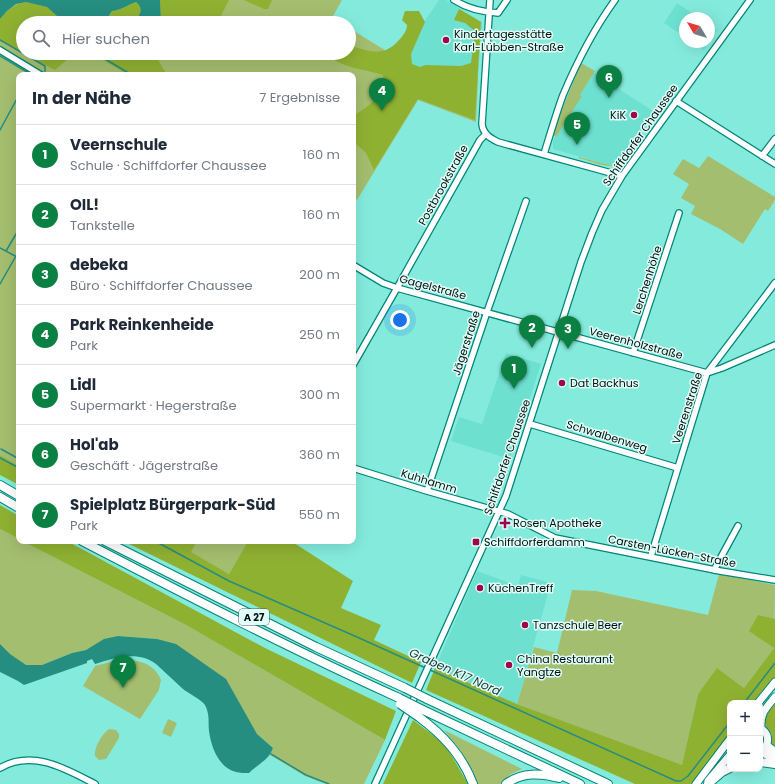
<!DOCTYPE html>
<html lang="de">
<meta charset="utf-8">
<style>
:root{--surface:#fff;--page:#f6f6f7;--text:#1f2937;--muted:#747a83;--line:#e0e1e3;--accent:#0b8043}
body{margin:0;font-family:Poppins,sans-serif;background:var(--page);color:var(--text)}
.controls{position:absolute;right:12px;bottom:12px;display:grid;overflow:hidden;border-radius:8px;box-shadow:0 4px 16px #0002}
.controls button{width:36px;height:36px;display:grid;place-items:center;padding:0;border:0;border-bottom:1px solid var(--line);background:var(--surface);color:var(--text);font:20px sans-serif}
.compass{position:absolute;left:679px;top:12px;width:36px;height:36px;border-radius:50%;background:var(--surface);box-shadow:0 4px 16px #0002;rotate:308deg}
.you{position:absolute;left:400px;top:320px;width:14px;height:14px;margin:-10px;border:3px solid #fff;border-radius:50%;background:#1a73e8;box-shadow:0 0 0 6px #1a73e833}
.badge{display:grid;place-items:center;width:26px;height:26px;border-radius:50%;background:var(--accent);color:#fff;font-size:13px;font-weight:700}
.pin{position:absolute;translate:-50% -33px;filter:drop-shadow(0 1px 2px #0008)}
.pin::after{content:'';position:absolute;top:21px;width:14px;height:12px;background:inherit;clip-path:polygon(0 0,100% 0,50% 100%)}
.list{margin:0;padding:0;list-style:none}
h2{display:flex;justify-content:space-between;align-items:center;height:52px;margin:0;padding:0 16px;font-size:17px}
h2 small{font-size:13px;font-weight:400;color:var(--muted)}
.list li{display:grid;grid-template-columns:26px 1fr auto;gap:12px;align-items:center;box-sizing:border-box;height:60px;padding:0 16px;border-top:1px solid var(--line)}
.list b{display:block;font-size:15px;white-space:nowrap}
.list p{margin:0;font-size:13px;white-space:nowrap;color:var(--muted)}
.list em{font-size:13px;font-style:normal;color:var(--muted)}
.icon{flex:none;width:22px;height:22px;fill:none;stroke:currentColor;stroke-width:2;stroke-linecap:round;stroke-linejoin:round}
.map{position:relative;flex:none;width:775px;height:784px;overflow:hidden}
.search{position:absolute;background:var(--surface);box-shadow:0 4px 16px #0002;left:16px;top:16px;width:340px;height:44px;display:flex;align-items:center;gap:10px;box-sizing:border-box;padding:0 14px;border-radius:22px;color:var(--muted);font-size:15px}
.panel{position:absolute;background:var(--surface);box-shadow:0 4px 16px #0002;left:16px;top:72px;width:340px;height:472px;border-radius:8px}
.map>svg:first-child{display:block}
.built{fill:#6de0d0}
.green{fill:#a4be6f}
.forest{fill:#8fb132}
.water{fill:#268d81}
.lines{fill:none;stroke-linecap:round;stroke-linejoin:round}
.stream{stroke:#268d81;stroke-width:1.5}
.minor-casing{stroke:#00867a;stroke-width:8}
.major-casing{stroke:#00867a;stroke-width:9}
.highway-casing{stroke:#00867a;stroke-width:10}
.minor{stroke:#fff;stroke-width:5.5}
.major{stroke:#fff;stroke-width:7}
.highway{stroke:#fff;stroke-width:8}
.highway-bridge-casing{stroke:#00867a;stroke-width:10;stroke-linecap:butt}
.highway-bridge{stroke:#fff;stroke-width:8}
.poi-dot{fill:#9f054b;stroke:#e1fdf8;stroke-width:1.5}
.labels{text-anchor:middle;stroke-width:3;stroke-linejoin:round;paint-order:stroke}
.shield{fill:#e1fdf8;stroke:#445754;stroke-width:1}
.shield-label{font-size:10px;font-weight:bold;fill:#00100d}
.poi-label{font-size:11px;fill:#00100d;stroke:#e1fdf8;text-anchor:start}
.street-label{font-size:11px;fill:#00100d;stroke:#e1fdf8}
.water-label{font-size:12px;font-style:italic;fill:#1b3935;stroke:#e1fdf8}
</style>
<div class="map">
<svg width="775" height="784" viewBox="0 0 775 784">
<rect width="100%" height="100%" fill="#84ebdc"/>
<path class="built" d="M439 0H446L482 22 478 77 422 73 399 59Z
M677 3 700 18H685V37L664 23Z
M709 24 717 30 704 50 692 42H709Z
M594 73 656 113 620 160 615 164H606L553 149V140L582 96 580 95Z
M506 353 541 364 510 459 451 441 459 417 482 424Z
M477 571 518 586 521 575 551 583 517 704 435 668Z"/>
<path class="green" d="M0 0H342L332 18 340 23H23V53H349V28L422 73 478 77 476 122 418 100 357 200 353 197V75H46L0 48Z
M0 53 36 75H19V466L0 455Z
M581 63 595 71 580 95 582 96 556 137 552 134Z
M637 139 638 140 619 165C607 169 591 161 578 158L579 157 605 164 614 165 621 160Z
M708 156 775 197V200L768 211 765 209 743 244 720 229 691 214 695 206 681 198 689 184 673 174 683 159 699 168Z
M0 529 19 539V541H22L186 625 385 740 364 784H326L305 776 270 755 273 748 257 734 244 713 157 639 118 636 86 650 72 653 42 665H26L0 672Z
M197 541H248L229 574 190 552Z
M719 574 775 585 774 648 744 688 718 669 698 694 682 766 517 704 534 647 557 653 572 590 596 591 708 615Z
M118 660C135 659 154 662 161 680L159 690 140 719 83 686 95 666Z
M168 719 177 723 171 737 162 733Z
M109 729 116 730 119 734V738L106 759 99 760 95 756C94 747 102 734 109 729Z
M444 730 522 769 511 774 500 784H477L461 751Z"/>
<path class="forest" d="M160 0H229C226 7 219 16 221 23H161Z
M244 0H272L268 9H264Z
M26 2 47 7 57 16 65 20 68 23H23V53H75L55 70 0 41V19C8 10 14 4 26 2Z
M136 2 140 5 142 11C139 16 136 20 131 23H110L107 19 113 11C122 10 127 5 136 2Z
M459 9 481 22 475 120 418 99 374 170 366 153 353 141V116C368 107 385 95 383 75 360 68 344 69 324 53H349V45C368 51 383 58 398 41 402 37 407 31 407 25L402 20 405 11H419L425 22 411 54 412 64 420 67 426 65 461 66 471 63 475 31 465 23 454 20Z
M92 53H118L126 55 163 53 158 60 167 75H128Z
M0 455 19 466V485L0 475Z
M0 505 19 516V539L0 529Z
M22 541H67L265 648 396 711 385 740 186 625Z
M123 541H197L191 552 229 574 248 541H291L353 581 341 608 381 625 374 640 421 662 412 683Z
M758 615 775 619V679L756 703H730V737L693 784H635L426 690 435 668 517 704 682 765 698 694 717 668 744 688 774 648 749 631Z
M775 702V749C770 743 773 740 771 733 770 730 767 728 765 725 761 716 770 708 775 702Z
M413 720 438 739 449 751 468 784H383Z"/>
<path class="water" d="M0 0H160L161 23H131C140 17 145 9 136 2 127 5 122 10 112 11L107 19 110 23H68L65 20 57 16 47 7 26 2 16 4 7 11 0 19Z
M118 636 157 639 176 644 226 679 257 734 273 748C269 760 258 764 249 773 245 773 240 773 236 772 219 768 211 747 209 731 208 721 210 715 205 705 202 700 188 693 183 689 174 681 165 672 156 664 138 650 114 658 95 664L92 659 87 661V663L24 685 18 681 0 672V644L10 654 26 665H42L72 653 86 650 104 639Z"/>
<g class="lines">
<path class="stream" d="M0 40 45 66V73L48 75
M95 53 132 75
M0 56 32 75
M0 130 19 95
M0 248 19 258
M6 251 19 229
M0 284 16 256
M1 449 19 459
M0 458 19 468
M155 541 229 581 357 637 676 781H681L688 776 730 722
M744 703 775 663
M271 754 306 775 329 784"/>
<g class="minor-casing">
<path id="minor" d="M454 0C468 9 481 12 498 13L507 0
M490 0 482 124C483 134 490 138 498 142L622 176
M0 50 41 75
M676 101 775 164
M544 154C550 135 556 114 563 95 577 62 594 29 615 0
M762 156 775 139
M353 265 383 283 397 288 707 373 722 368 775 345
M633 353 679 213
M353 365 397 288 480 140 486 134
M530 424 678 468
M353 468 427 491 508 514 555 538 720 571 775 580
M427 491 487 312 526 201
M651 556 707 373 775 283
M714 570 738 526
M0 768C33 749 66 769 95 784
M375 784 506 496 581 262 592 233 602 210 622 176 750 0"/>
</g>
<g class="major-casing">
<path id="major" d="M758 703 775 682
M760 728C769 733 770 742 763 750
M761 728C760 713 766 708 775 697
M708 781 730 755
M696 784 730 739"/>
</g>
<g class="highway-casing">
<path id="highway" d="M0 485 19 496
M0 497 19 508
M82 541C186 595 291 649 399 698
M105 541 316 647 405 688
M427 699 608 784
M423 710 580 784
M419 717C443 735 462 755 473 784
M767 746 775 752
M762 752 775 759
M760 762 775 764
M506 784C522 772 540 773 559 778
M708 784 722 772 730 768"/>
</g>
<use href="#minor" class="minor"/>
<use href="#major" class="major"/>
<use href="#highway" class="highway"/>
<g class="highway-bridge-casing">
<path id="highway-bridge" d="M405 688 427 699
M399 698 423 710
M400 704 419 717"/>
</g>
<use href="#highway-bridge" class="highway-bridge"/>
</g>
<g class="poi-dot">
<circle cx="446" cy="40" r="4"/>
<circle cx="634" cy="115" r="4"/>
<circle cx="562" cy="383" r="4"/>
<path d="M503 517h4v4h4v4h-4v4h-4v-4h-4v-4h4z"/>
<rect x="472" y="538" width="8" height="8" rx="2"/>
<circle cx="480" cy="588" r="4"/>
<circle cx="525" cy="625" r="4"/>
<circle cx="509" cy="665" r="4"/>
</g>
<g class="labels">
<rect class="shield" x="239" y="609" width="30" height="16" rx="3"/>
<g class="shield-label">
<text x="254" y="621">A 27</text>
</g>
<g class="poi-label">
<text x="454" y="38">Kindertagesstätte<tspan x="454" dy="13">Karl-Lübben-Straße</tspan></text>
<text x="626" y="119" text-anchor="end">KiK</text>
<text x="570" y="387">Dat Backhus</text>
<text x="513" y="527">Rosen Apotheke</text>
<text x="484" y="546">Schiffdorferdamm</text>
<text x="488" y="592">KüchenTreff</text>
<text x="533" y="629">Tanzschule Beer</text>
<text x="517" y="663">China Restaurant<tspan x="517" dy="13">Yangtze</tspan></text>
</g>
<g class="street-label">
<text transform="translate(640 135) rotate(-55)" y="4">Schiffdorfer Chaussee</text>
<text transform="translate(443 185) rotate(-61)" y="4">Postbrookstraße</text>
<text transform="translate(647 280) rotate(-72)" y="4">Lerchenhöhe</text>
<text transform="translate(433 287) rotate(15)" y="4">Gagelstraße</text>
<text transform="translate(466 343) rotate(-72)" y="4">Jägerstraße</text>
<text transform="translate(636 343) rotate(15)" y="4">Veerenholzstraße</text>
<text transform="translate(687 408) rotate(-72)" y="4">Veerenstraße</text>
<text transform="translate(607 436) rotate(17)" y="4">Schwalbenweg</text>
<text transform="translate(507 457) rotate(-71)" y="4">Schiffdorfer Chaussee</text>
<text transform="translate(429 481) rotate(17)" y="4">Kuhhamm</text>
<text transform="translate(672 551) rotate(11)" y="4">Carsten-Lücken-Straße</text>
</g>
<g class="water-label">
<text transform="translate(455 672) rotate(24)" y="4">Graben K17 Nord</text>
</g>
</g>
</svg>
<div class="controls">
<button>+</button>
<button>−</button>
</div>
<svg class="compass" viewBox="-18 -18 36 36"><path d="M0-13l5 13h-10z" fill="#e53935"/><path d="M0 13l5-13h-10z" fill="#747a83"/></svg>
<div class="you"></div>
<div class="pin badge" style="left:514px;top:389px">1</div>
<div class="pin badge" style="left:532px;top:348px">2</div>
<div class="pin badge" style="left:568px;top:349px">3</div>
<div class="pin badge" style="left:382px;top:111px">4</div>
<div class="pin badge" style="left:577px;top:145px">5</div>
<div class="pin badge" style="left:609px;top:98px">6</div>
<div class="pin badge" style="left:123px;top:688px">7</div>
<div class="search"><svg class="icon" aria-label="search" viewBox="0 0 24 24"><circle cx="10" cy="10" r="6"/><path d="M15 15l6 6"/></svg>Hier suchen</div>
<section class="panel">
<h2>In der Nähe<small>7 Ergebnisse</small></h2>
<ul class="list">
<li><span class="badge">1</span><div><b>Veernschule</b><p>Schule · Schiffdorfer Chaussee</p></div><em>160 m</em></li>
<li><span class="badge">2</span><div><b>OIL!</b><p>Tankstelle</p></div><em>160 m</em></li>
<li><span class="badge">3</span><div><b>debeka</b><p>Büro · Schiffdorfer Chaussee</p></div><em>200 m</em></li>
<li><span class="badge">4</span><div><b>Park Reinkenheide</b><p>Park</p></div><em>250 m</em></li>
<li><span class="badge">5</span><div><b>Lidl</b><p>Supermarkt · Hegerstraße</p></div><em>300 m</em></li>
<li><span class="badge">6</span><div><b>Hol'ab</b><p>Geschäft · Jägerstraße</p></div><em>360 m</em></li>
<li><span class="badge">7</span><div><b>Spielplatz Bürgerpark-Süd</b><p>Park</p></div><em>550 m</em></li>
</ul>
</section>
</div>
